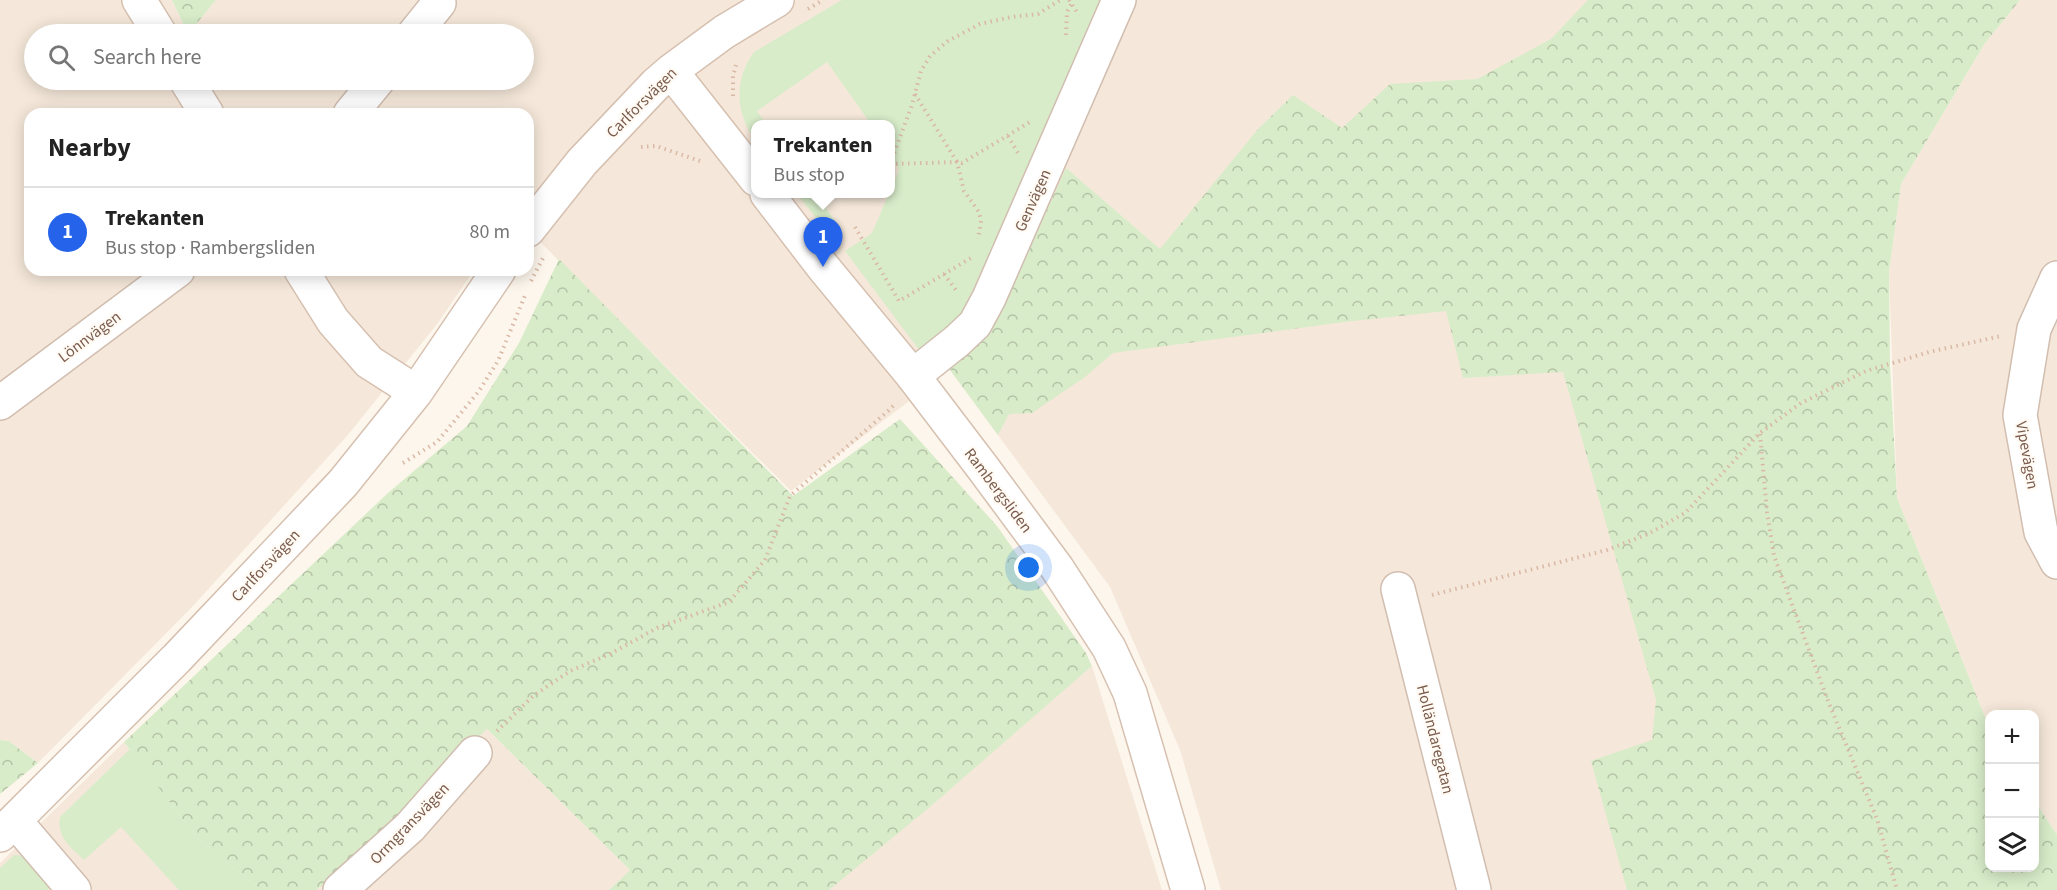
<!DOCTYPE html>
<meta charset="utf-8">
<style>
:root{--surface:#fff;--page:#f2f2f2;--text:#222;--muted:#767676;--line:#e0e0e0;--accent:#2563eb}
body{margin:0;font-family:"Source Sans 3",sans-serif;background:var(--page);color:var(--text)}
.controls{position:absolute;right:18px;bottom:18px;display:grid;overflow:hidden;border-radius:12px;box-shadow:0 3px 15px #0003}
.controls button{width:54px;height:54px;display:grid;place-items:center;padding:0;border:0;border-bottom:2px solid var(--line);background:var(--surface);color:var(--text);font:30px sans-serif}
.you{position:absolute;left:1029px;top:568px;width:21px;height:21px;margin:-15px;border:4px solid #fff;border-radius:50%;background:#1a73e8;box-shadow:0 0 0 9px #1a73e833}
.badge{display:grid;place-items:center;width:39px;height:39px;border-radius:50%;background:var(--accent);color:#fff;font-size:20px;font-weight:700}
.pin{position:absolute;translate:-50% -50px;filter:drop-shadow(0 2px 3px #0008)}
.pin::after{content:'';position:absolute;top:32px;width:21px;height:18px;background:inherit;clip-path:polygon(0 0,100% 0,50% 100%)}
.popup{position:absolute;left:751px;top:120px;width:144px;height:78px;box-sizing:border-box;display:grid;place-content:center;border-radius:12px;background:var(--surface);filter:drop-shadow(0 2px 4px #0005);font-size:20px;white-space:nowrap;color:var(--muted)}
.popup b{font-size:22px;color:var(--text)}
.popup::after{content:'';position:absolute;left:50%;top:100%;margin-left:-12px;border:12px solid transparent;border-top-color:var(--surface)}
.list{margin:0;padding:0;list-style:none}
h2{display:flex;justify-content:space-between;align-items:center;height:78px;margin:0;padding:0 24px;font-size:26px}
h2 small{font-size:20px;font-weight:400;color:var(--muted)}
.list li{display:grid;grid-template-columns:39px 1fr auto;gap:18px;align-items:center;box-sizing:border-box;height:90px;padding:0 24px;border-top:2px solid var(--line)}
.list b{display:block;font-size:22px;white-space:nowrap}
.list p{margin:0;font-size:20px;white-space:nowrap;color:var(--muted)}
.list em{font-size:20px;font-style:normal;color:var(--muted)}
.icon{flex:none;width:33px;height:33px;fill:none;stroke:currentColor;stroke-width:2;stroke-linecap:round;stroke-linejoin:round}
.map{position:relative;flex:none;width:2057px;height:890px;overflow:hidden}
.search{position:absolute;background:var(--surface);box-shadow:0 3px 15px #0003;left:24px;top:24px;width:510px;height:66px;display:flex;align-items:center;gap:15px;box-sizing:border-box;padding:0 21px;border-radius:33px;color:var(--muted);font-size:22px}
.panel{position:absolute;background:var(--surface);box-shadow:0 3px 15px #0003;left:24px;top:108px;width:510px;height:168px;border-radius:18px}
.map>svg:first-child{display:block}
.residential{fill:#f5e8da;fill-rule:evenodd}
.grass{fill:#d8ecc9}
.forest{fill:url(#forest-crowns)}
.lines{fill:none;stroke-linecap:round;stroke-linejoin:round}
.street-casing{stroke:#d1beb0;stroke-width:36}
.secondary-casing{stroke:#d6c0b0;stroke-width:36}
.path{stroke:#d9b8a5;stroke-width:4;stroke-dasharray:1.5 4.5;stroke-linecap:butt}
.street{stroke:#fff;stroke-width:33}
.secondary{stroke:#fff;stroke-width:33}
.labels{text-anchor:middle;stroke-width:4.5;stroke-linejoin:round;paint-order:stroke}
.street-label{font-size:16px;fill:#7a5c4d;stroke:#fffaf3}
</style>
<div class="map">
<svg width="2057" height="890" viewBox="0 0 2057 890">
<defs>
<pattern id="forest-crowns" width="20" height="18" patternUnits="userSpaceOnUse" patternTransform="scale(1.5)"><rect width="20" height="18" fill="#d8ecc9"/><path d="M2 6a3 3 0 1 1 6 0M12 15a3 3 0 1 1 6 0" fill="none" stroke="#b4c2a5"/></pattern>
</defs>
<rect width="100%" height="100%" fill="#fdf6ec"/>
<path class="residential" d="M0 0H172L188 34 216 0H1633L1750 890H1221L1180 750 1110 587 950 370 791 491 528 230V114H30V270H474L438 323 347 436 193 606 38 763 9 741 0 740ZM34 34H524V80H34ZM756 124H890V194H756Z
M2020 0H2057V835L2035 801 2034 714H1990L1989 727 1897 498 1889 272 1901 184 1985 43Z
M1092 666 1162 890H829L836 882Z
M487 729 630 870 609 890H316L328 881Z
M124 742 197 838 261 890H0V863Z"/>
<path class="grass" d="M842 0H1100L1068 85 978 301 920 351 845 251 872 233 899 170 891 153 890 124H871L827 62 757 111 766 124H756L755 140C735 113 734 79 754 52Z
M797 194H815L839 226 828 233Z
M130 749 197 838 261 890H179L121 827 84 860C70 847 57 838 60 817Z
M14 855 25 856 53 883 48 890H0V868Z"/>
<path class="forest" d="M172 0H216L188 34Z
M1588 0H2020L1985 43 1901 184 1889 272 1890 364 1897 498 1989 727 1990 868H2034L2035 801 2057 835V890H1627L1591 761 1652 740 1656 700 1563 372 1463 378 1446 311 1344 322 1113 353 1085 377 1032 413 1009 414 998 435 950 370 1005 302 1066 168 1160 249 1258 129 1293 95 1342 128 1390 84 1477 79 1551 39Z
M559 259 793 496 900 419 997 526 1086 653 1092 666 931 806 829 890H609L630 870 487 729 328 881 316 890H261L197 838 124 742 388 493 467 426 519 343Z
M0 740 9 741 38 763 0 794Z"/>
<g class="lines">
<g class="street-casing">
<path id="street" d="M414 34 439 3
M350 114 378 80
M2057 278 2034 329 2020 415 2041 532 2057 562
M913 376 957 341 975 324 989 298 1119 0
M0 403 178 270
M1398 589 1474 890
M15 821 74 890
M340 890 410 827 475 753"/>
</g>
<g class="secondary-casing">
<path id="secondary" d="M139 0 160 34
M671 71 756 179
M186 80 207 114
M767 194 823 267 913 376 983 468 1057 568 1109 648 1130 693 1188 890
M528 230 582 162 656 84 671 71 724 32 777 0
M301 270 333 321 369 362 416 392
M0 835 177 658 343 483 416 392 499 270"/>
</g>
<path class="path" d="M1069 0 1079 15
M808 9 823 0
M1066 35 1067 12 1072 3
M915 94 957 162 962 163 1030 122
M733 96V76L736 65
M1008 136 1018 153
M641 147 656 146 700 161
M890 164 957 162 964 191 979 212 981 221 978 239
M890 164 912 105 921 71 930 56 948 41 980 24 1011 17 1038 14 1060 0
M855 227 899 301 971 258
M944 274 956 290
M531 281 543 258
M1760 434 1767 512 1774 556 1828 701 1877 819 1897 890
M403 463 437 442 479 391 498 361 526 293
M1432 595 1607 550 1648 534 1685 513 1760 433 1801 403 1866 371 1929 352 2001 336
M497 731 533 696 570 671 610 654 657 628 729 602 765 560 790 496 888 411 895 404"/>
<use href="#street" class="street"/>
<use href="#secondary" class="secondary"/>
</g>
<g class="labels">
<g class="street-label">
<text transform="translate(641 102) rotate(-45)" y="6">Carlforsvägen</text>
<text transform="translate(1032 200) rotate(-66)" y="6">Genvägen</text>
<text transform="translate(89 336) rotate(-37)" y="6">Lönnvägen</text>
<text transform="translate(2028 455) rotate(80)" y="6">Vipevägen</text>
<text transform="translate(999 490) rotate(53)" y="6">Rambergsliden</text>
<text transform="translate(265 565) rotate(-47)" y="6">Carlforsvägen</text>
<text transform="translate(1436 739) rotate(76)" y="6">Holländaregatan</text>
<text transform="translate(409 823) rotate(-46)" y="6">Ormgransvägen</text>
</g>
</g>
</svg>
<div class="controls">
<button>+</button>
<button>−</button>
<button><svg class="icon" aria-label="layers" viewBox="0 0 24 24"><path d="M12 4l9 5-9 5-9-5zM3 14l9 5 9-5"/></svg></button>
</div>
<div class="you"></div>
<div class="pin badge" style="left:823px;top:267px">1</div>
<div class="popup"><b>Trekanten</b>Bus stop</div>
<div class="search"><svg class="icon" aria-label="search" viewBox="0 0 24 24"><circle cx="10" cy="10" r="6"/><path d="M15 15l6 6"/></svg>Search here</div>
<section class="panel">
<h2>Nearby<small></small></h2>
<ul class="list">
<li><span class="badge">1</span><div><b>Trekanten</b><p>Bus stop · Rambergsliden</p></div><em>80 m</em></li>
</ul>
</section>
</div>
